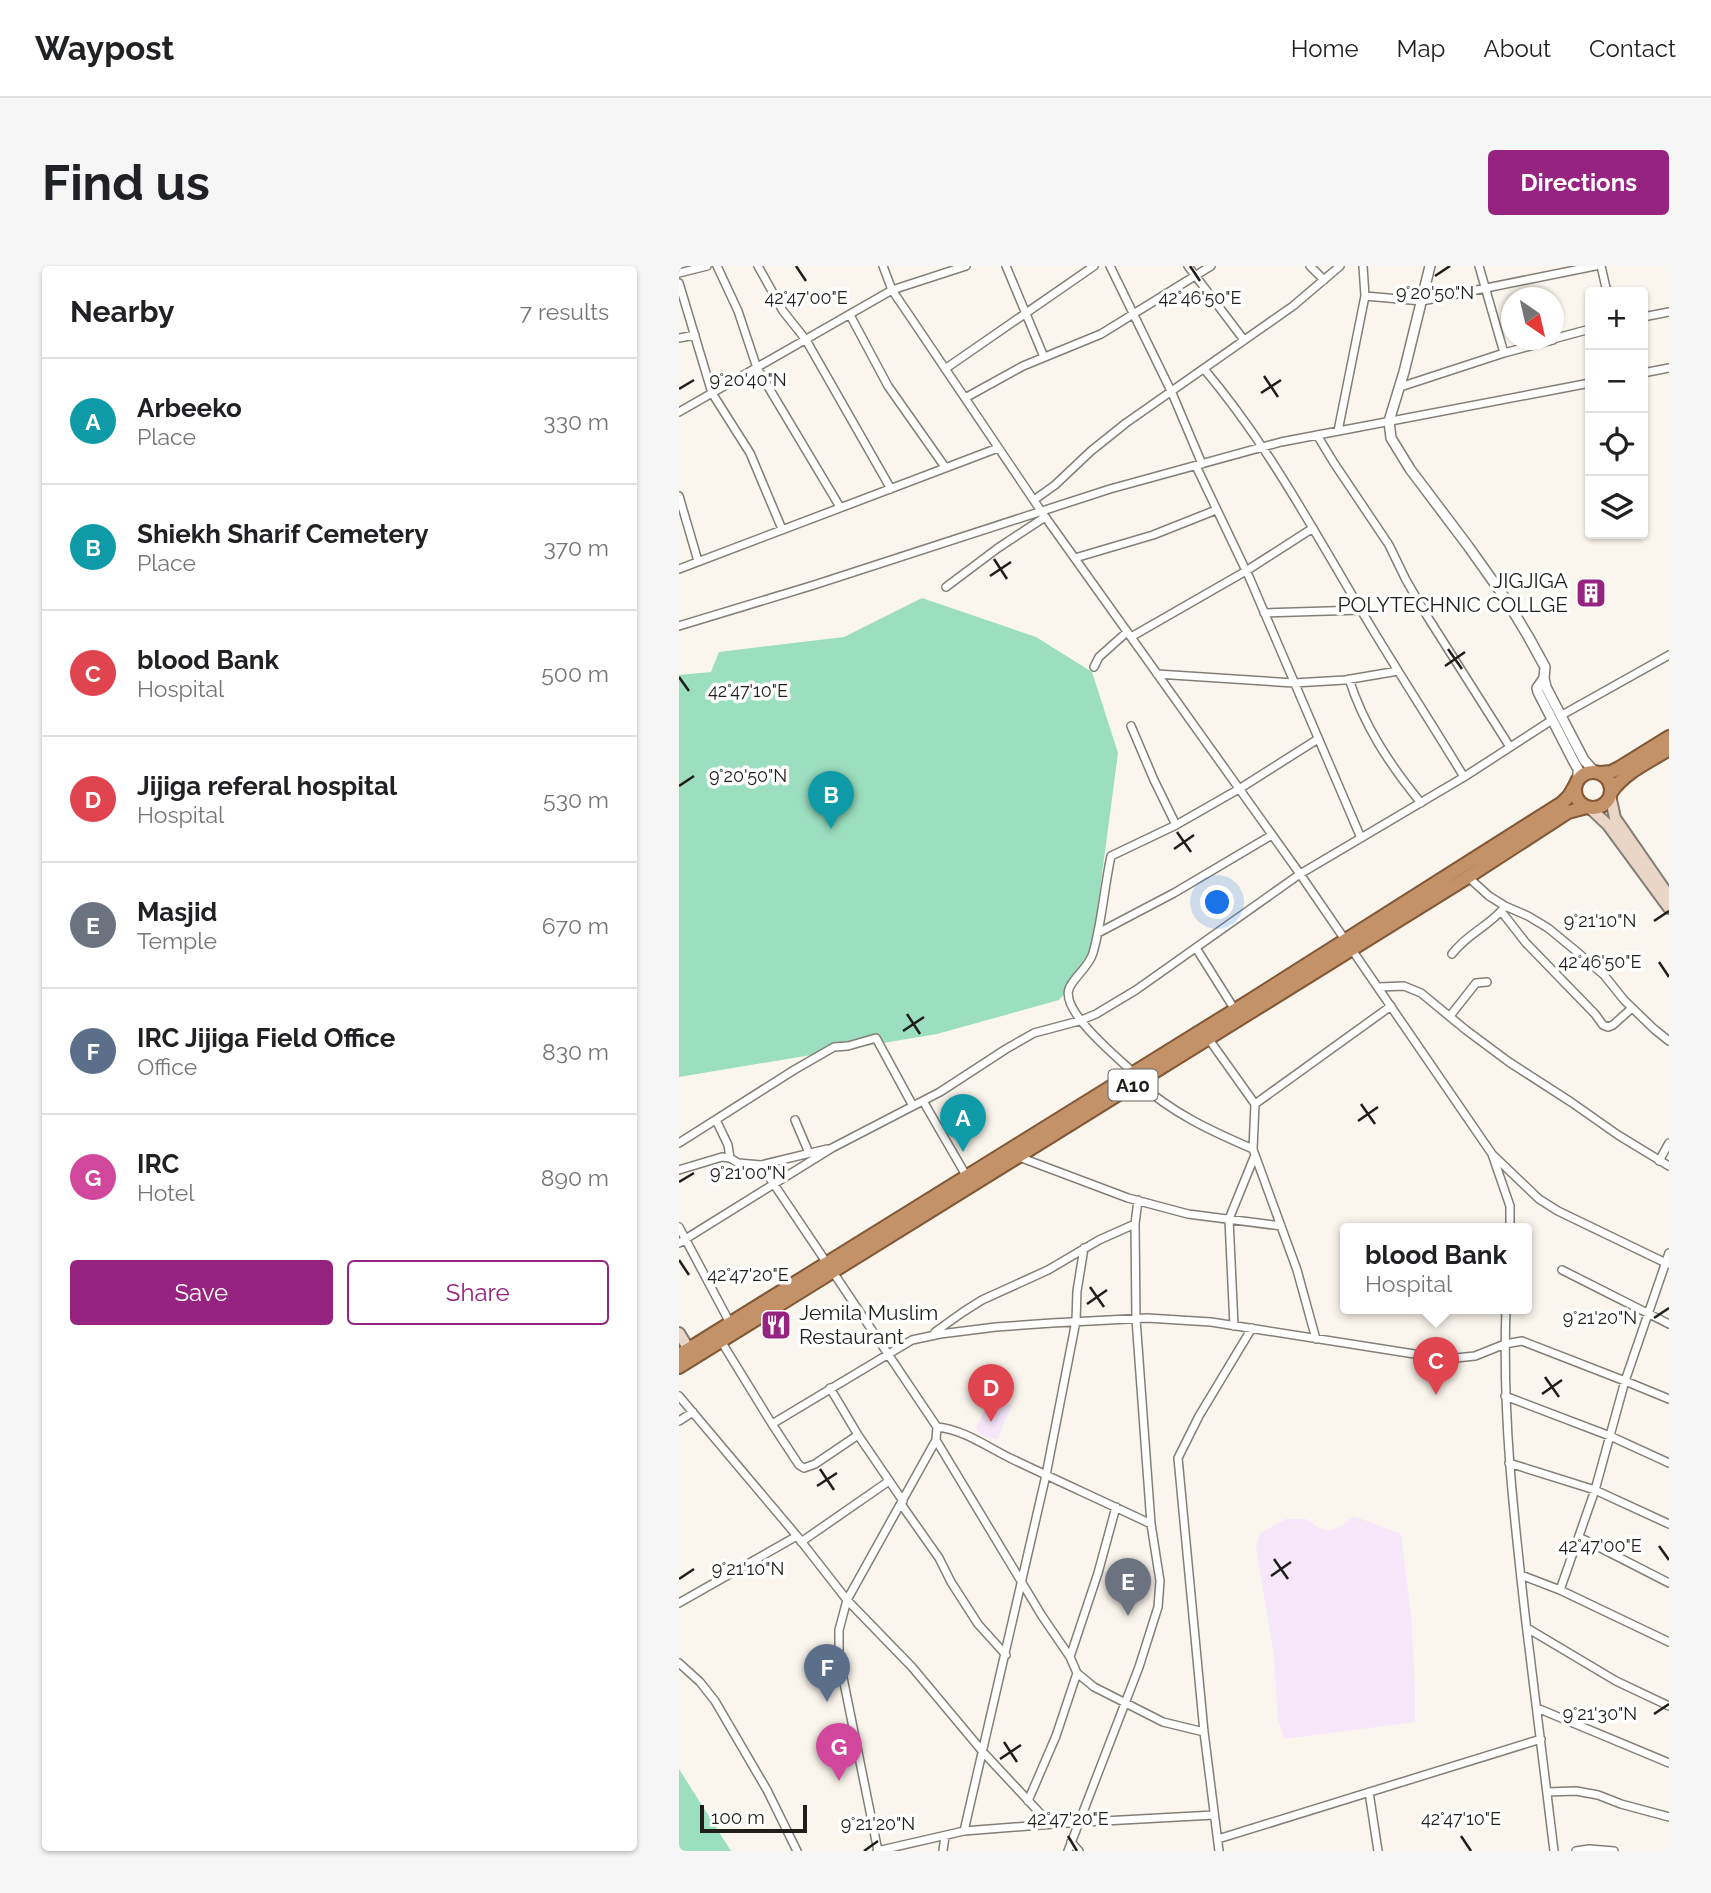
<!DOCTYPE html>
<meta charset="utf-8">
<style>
:root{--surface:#fff;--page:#f6f6f6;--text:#202124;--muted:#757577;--line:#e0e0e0;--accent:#972380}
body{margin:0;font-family:Raleway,sans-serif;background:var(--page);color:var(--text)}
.controls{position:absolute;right:21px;top:21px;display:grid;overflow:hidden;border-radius:7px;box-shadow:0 2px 5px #0004}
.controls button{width:63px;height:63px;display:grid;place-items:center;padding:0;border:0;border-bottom:2px solid var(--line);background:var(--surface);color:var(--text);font:35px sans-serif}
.compass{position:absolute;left:822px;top:21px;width:63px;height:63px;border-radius:50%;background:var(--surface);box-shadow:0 2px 5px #0004;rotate:146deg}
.scale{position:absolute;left:21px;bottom:18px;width:107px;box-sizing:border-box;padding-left:7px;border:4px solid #201e1b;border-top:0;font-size:19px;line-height:24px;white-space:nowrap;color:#201e1b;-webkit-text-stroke:5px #fff;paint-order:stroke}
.you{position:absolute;left:539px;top:637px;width:24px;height:24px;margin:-18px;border:5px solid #fff;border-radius:50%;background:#1a73e8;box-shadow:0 0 0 10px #1a73e833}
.badge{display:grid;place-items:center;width:46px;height:46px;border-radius:50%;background:var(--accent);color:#fff;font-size:23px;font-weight:700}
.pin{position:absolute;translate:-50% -58px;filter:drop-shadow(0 2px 4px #0008)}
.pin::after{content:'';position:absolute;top:37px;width:24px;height:21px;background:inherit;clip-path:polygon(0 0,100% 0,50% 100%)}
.popup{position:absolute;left:661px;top:957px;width:192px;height:91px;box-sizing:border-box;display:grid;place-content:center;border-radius:7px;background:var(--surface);filter:drop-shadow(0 2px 5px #0005);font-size:23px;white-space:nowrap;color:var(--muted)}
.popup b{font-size:26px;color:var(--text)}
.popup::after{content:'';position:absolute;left:50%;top:100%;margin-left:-14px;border:14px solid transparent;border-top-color:var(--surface)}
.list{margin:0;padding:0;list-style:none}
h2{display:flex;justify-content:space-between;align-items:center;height:91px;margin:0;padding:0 28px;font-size:30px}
h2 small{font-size:23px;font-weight:400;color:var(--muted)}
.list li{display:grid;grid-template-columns:46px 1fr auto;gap:21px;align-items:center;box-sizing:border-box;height:126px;padding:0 28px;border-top:2px solid var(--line)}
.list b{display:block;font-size:26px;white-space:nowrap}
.list p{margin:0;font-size:23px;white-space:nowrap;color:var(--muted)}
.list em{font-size:23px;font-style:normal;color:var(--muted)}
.actions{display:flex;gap:14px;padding:21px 28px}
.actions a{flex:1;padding:16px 0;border:2px solid var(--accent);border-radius:7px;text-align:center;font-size:24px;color:var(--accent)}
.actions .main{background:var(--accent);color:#fff}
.icon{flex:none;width:38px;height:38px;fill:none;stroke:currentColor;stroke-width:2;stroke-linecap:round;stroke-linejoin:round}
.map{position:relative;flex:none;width:990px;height:1585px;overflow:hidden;border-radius:7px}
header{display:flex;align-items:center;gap:42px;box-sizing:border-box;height:98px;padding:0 35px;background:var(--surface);border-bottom:2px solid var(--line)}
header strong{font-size:33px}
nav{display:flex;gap:38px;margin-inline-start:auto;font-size:24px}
.intro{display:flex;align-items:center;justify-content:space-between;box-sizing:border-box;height:168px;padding:0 42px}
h1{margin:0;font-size:49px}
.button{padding:18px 32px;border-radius:7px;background:var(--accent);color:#fff;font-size:24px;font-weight:700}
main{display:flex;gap:42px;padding:0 42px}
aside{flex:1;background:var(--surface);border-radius:7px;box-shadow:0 2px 5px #0004}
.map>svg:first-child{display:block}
.medical{fill:#f6e7fa}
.green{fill:#9bdfbf}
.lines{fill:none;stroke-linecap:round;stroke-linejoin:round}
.minor-casing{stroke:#837f77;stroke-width:10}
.tertiary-casing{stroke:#837f77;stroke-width:12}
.secondary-casing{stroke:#837f77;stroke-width:14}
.trunk-casing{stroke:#825735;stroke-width:16}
.minor{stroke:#fff;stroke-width:7}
.tertiary{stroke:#fff;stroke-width:9}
.secondary{stroke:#e9d6c7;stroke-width:10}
.trunk{stroke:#c49268;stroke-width:12}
.ticks{fill:none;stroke:#201e1b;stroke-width:2.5}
.labels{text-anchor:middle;stroke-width:7;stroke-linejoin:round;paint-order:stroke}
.shield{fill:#fff;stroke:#63625f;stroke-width:2}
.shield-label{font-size:19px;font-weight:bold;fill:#201e1b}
.poi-label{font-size:21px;fill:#201e1b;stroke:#fff;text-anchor:end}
.ticks-label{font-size:18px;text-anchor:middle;fill:#201e1b;stroke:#fff;stroke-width:7;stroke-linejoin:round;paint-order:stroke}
</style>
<header>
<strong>Waypost</strong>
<nav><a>Home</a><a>Map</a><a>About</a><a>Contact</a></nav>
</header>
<div class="intro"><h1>Find us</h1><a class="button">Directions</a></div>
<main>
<aside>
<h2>Nearby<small>7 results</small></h2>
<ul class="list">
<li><span class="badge" style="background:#0f9aa8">A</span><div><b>Arbeeko</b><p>Place</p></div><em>330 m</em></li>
<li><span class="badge" style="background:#0f9aa8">B</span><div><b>Shiekh Sharif Cemetery</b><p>Place</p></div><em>370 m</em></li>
<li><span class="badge" style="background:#e0444e">C</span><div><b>blood Bank</b><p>Hospital</p></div><em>500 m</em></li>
<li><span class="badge" style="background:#e0444e">D</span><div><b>Jijiga referal hospital</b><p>Hospital</p></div><em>530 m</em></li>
<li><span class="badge" style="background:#6b7280">E</span><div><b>Masjid</b><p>Temple</p></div><em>670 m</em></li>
<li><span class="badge" style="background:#5c6f8a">F</span><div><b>IRC Jijiga Field Office</b><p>Office</p></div><em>830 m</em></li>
<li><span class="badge" style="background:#d1479c">G</span><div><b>IRC</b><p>Hotel</p></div><em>890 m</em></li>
</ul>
<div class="actions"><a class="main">Save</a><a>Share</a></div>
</aside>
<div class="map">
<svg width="990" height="1585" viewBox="0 0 990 1585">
<rect width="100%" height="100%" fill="#fbf6ed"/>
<path class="medical" d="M318 1136 333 1139 318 1174 303 1169 298 1164 297 1161 306 1144 313 1137Z
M675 1250 722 1268 732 1349 736 1421V1456L605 1473 599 1454 595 1391 577 1280 581 1267 607 1253H627L640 1262 650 1264 661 1261Z"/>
<path class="green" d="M243 332 357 371 413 406 439 487 411 699 380 734 258 768 0 811V409L32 406 40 386 165 371Z
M0 1503 52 1585H0Z"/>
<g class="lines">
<g class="minor-casing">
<path id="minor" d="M38 0 59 45 78 102 161 241
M79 0 104 45 127 74 212 223
M204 0 213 24 230 49 362 245 621 608 813 888 831 940V963
M327 0 365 91
M431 0 493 127 523 198
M509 0 565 74
M631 0 645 14
M800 0 825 87
M922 0 928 26
M0 7 28 0
M0 17 33 127 71 187 103 263
M686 30 743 35 916 0
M171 49 209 120 266 201
M964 51 990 46
M0 72 16 69
M874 73 911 63
M266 103 415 0
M525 103C586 175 631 258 679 339 713 397 750 453 785 511
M964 107 990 102
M721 121 825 87 874 74
M286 132 344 100 422 68 532 0
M0 146 213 24 287 0
M659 165 686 30 684 0
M638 169 655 197 710 279 727 314 748 350 831 481
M517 200 571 313 682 572
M0 230 19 295
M355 234 376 219 412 185 447 157 614 40 661 0
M396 292 474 269 537 244
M0 303 319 182
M267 321 319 282 366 251
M585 347 682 344
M0 360 135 319 431 223 602 176 911 117
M452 371 567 305 634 262
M415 401 420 391 448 366
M478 408 615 417 666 414 719 405
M670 413C685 460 711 499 742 537
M883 449 990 389
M452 460 475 514 497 559
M789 611 810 630 826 640 849 650 869 662 897 685 925 709 945 734 975 763 990 775
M822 645 847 677 916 748 924 759 929 761 934 759 953 742
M419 667 495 627 593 569
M517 682 556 744
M773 688C787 669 808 661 823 644
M700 721 725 720 742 727 787 764 830 796 892 836 939 869 990 900
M771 750 797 717 808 716
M529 772 576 838
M455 807C439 792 382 746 390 723 393 713 410 701 414 687 423 656 425 622 432 590L497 559 560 523 639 473
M459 816C493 847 532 865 574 883
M244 835 288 911
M37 854 49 879 51 892
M116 854 130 887
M0 877 115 804 155 781 169 780 197 772 234 840
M814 889 860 933 879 945 989 998
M340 891 449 932 509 948 602 960
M980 895 990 877
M82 899 258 1161 257 1174 168 1334 160 1364V1392L199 1585
M0 904 43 891 51 892 59 897 82 899 148 883
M0 961 51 1057
M0 977 153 882 261 826 327 783 355 767 400 755 417 748 457 724 621 608 785 511 873 454
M883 1004 990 1058
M827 1043C823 1149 835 1252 847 1357 857 1433 866 1509 875 1585
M555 1060 550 953 576 889
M256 1066 284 1046 303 1034 369 1004 420 974 456 958 459 934
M637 1073 618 1004 576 889 574 883 576 838 712 740
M42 1075 93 1158 233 1074 261 1068 317 1061 373 1057 468 1052 532 1056 767 1093 796 1090 826 1078 843 1075 946 1115 990 1133
M151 1122 179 1169 224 1235
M0 1130 118 1270 168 1334 233 1401 304 1486 371 1558
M826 1130 931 1170 990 1197
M0 1155 14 1146
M93 1158 120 1199 125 1202 136 1198 179 1169
M258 1161C286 1164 308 1181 333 1193 379 1215 426 1236 472 1258
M257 1174 363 1350 391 1391 398 1407 415 1421 484 1456 525 1466
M830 1197 916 1224 990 1258
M222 1238 260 1292 272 1316 299 1358 327 1389
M900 1271 990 1317
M122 1276 210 1215
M842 1309 881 1324 990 1376
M881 1324 916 1224 946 1115 990 987
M0 1337 118 1270
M848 1362 937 1415 990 1440
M391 1391 419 1307 437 1241
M0 1397 21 1416 36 1435 88 1524 118 1585
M858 1442 990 1497
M690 1526 699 1585
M868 1526 897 1525 919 1529 942 1538 990 1551
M349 1535 377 1470 398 1407
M285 1565 367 1209 397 1055 398 1025 405 982
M539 1573 862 1473
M392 1576 400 1585
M198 1585 285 1565 388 1557 535 1549
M264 1585 266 1570
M389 1585 460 1401 479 1341 481 1315 472 1258 457 1053 456 958
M540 1585 525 1466 499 1192 520 1150 573 1062
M897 1585 910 1583 935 1585"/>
</g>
<g class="tertiary-casing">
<path id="tertiary" d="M751 0 725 106 710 155 712 172 731 203 789 280 826 332 849 370 866 401 865 412 867 421 905 494 915 505
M865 412 858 422 859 426 896 498 899 503V514"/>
</g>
<g class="secondary-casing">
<path id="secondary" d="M931 529 936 552 990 630
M911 542 929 559 990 642
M0 1067 14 1090"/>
</g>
<g class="trunk-casing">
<path id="trunk" d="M896 524a18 18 0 1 1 36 0a18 18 0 1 1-36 0Z
M921 507 932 506 940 502 990 471
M933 525C946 506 970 496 990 483
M0 1089 572 734 883 537 890 530 897 518
M0 1101 789 611 889 546 908 541"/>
</g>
<use href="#minor" class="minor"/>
<use href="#tertiary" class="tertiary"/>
<use href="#secondary" class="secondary"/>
<use href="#trunk" class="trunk"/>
</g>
<path class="ticks" d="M117 0 127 15M511 0 521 15M756 10 771 0M585 110 599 131M0 123 15 114M582 127 602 114M315 293 328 313M311 310 332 296M769 383 783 403M766 400 786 386M0 411 10 425M0 520 15 510M498 566 512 586M495 583 515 569M975 655 990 645M980 696 990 711M228 748 241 768M224 765 245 751M682 838 696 858M679 855 699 841M0 916 15 907M0 994 10 1009M411 1021 425 1041M408 1038 428 1024M975 1052 990 1042M866 1111 880 1131M863 1128 883 1114M141 1203 155 1224M138 1220 158 1207M980 1280 990 1294M595 1293 609 1313M592 1310 612 1296M0 1313 15 1303M975 1448 990 1438M325 1476 338 1496M321 1493 342 1479M389 1570 398 1585M782 1570 792 1585M185 1585 199 1575"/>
<defs>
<g id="building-square" transform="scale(1.575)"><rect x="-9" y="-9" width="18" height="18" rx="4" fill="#972380" stroke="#fff"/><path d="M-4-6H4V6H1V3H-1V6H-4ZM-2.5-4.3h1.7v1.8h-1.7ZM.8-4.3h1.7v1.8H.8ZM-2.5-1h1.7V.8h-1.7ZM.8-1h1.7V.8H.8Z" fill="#fff"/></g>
<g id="restaurant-square" transform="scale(1.575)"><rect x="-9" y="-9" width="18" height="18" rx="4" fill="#972380" stroke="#fff"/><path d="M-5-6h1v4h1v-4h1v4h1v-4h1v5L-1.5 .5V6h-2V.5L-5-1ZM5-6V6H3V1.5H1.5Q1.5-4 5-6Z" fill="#fff"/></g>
</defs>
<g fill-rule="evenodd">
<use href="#building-square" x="912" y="327"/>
<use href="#restaurant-square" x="97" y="1059"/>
</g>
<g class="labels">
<rect class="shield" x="429.5" y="803.5" width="49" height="31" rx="5"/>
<g class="shield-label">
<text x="454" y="826">A10</text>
</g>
<g class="poi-label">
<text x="889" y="322">JIGJIGA<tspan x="889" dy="24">POLYTECHNIC COLLGE</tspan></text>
<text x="120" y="1054" text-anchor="start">Jemila Muslim<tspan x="120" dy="24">Restaurant</tspan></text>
</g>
</g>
<g class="ticks-label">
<text x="756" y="33">9°20'50"N</text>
<text x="127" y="38">42°47'00"E</text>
<text x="521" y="38">42°46'50"E</text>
<text x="69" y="120">9°20'40"N</text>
<text x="69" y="431">42°47'10"E</text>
<text x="69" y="516">9°20'50"N</text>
<text x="921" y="661">9°21'10"N</text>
<text x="921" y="702">42°46'50"E</text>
<text x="69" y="913">9°21'00"N</text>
<text x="69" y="1015">42°47'20"E</text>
<text x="921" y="1058">9°21'20"N</text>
<text x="921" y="1286">42°47'00"E</text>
<text x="69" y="1309">9°21'10"N</text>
<text x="921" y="1454">9°21'30"N</text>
<text x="389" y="1559">42°47'20"E</text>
<text x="782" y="1559">42°47'10"E</text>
<text x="199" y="1564">9°21'20"N</text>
</g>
</svg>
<div class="controls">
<button>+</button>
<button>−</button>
<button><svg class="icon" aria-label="locate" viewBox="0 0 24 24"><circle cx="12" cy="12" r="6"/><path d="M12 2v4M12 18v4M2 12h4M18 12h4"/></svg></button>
<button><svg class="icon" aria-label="layers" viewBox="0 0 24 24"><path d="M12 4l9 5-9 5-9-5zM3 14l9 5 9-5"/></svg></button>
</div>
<svg class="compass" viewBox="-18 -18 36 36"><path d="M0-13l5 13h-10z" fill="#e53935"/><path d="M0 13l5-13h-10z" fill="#757577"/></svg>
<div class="scale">100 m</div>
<div class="you"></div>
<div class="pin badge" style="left:284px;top:886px;background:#0f9aa8">A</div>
<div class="pin badge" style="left:152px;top:563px;background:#0f9aa8">B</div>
<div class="pin badge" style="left:757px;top:1129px;background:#e0444e">C</div>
<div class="popup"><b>blood Bank</b>Hospital</div>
<div class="pin badge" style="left:312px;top:1156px;background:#e0444e">D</div>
<div class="pin badge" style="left:449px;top:1350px;background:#6b7280">E</div>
<div class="pin badge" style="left:148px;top:1436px;background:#5c6f8a">F</div>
<div class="pin badge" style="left:160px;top:1515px;background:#d1479c">G</div>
</div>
</main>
